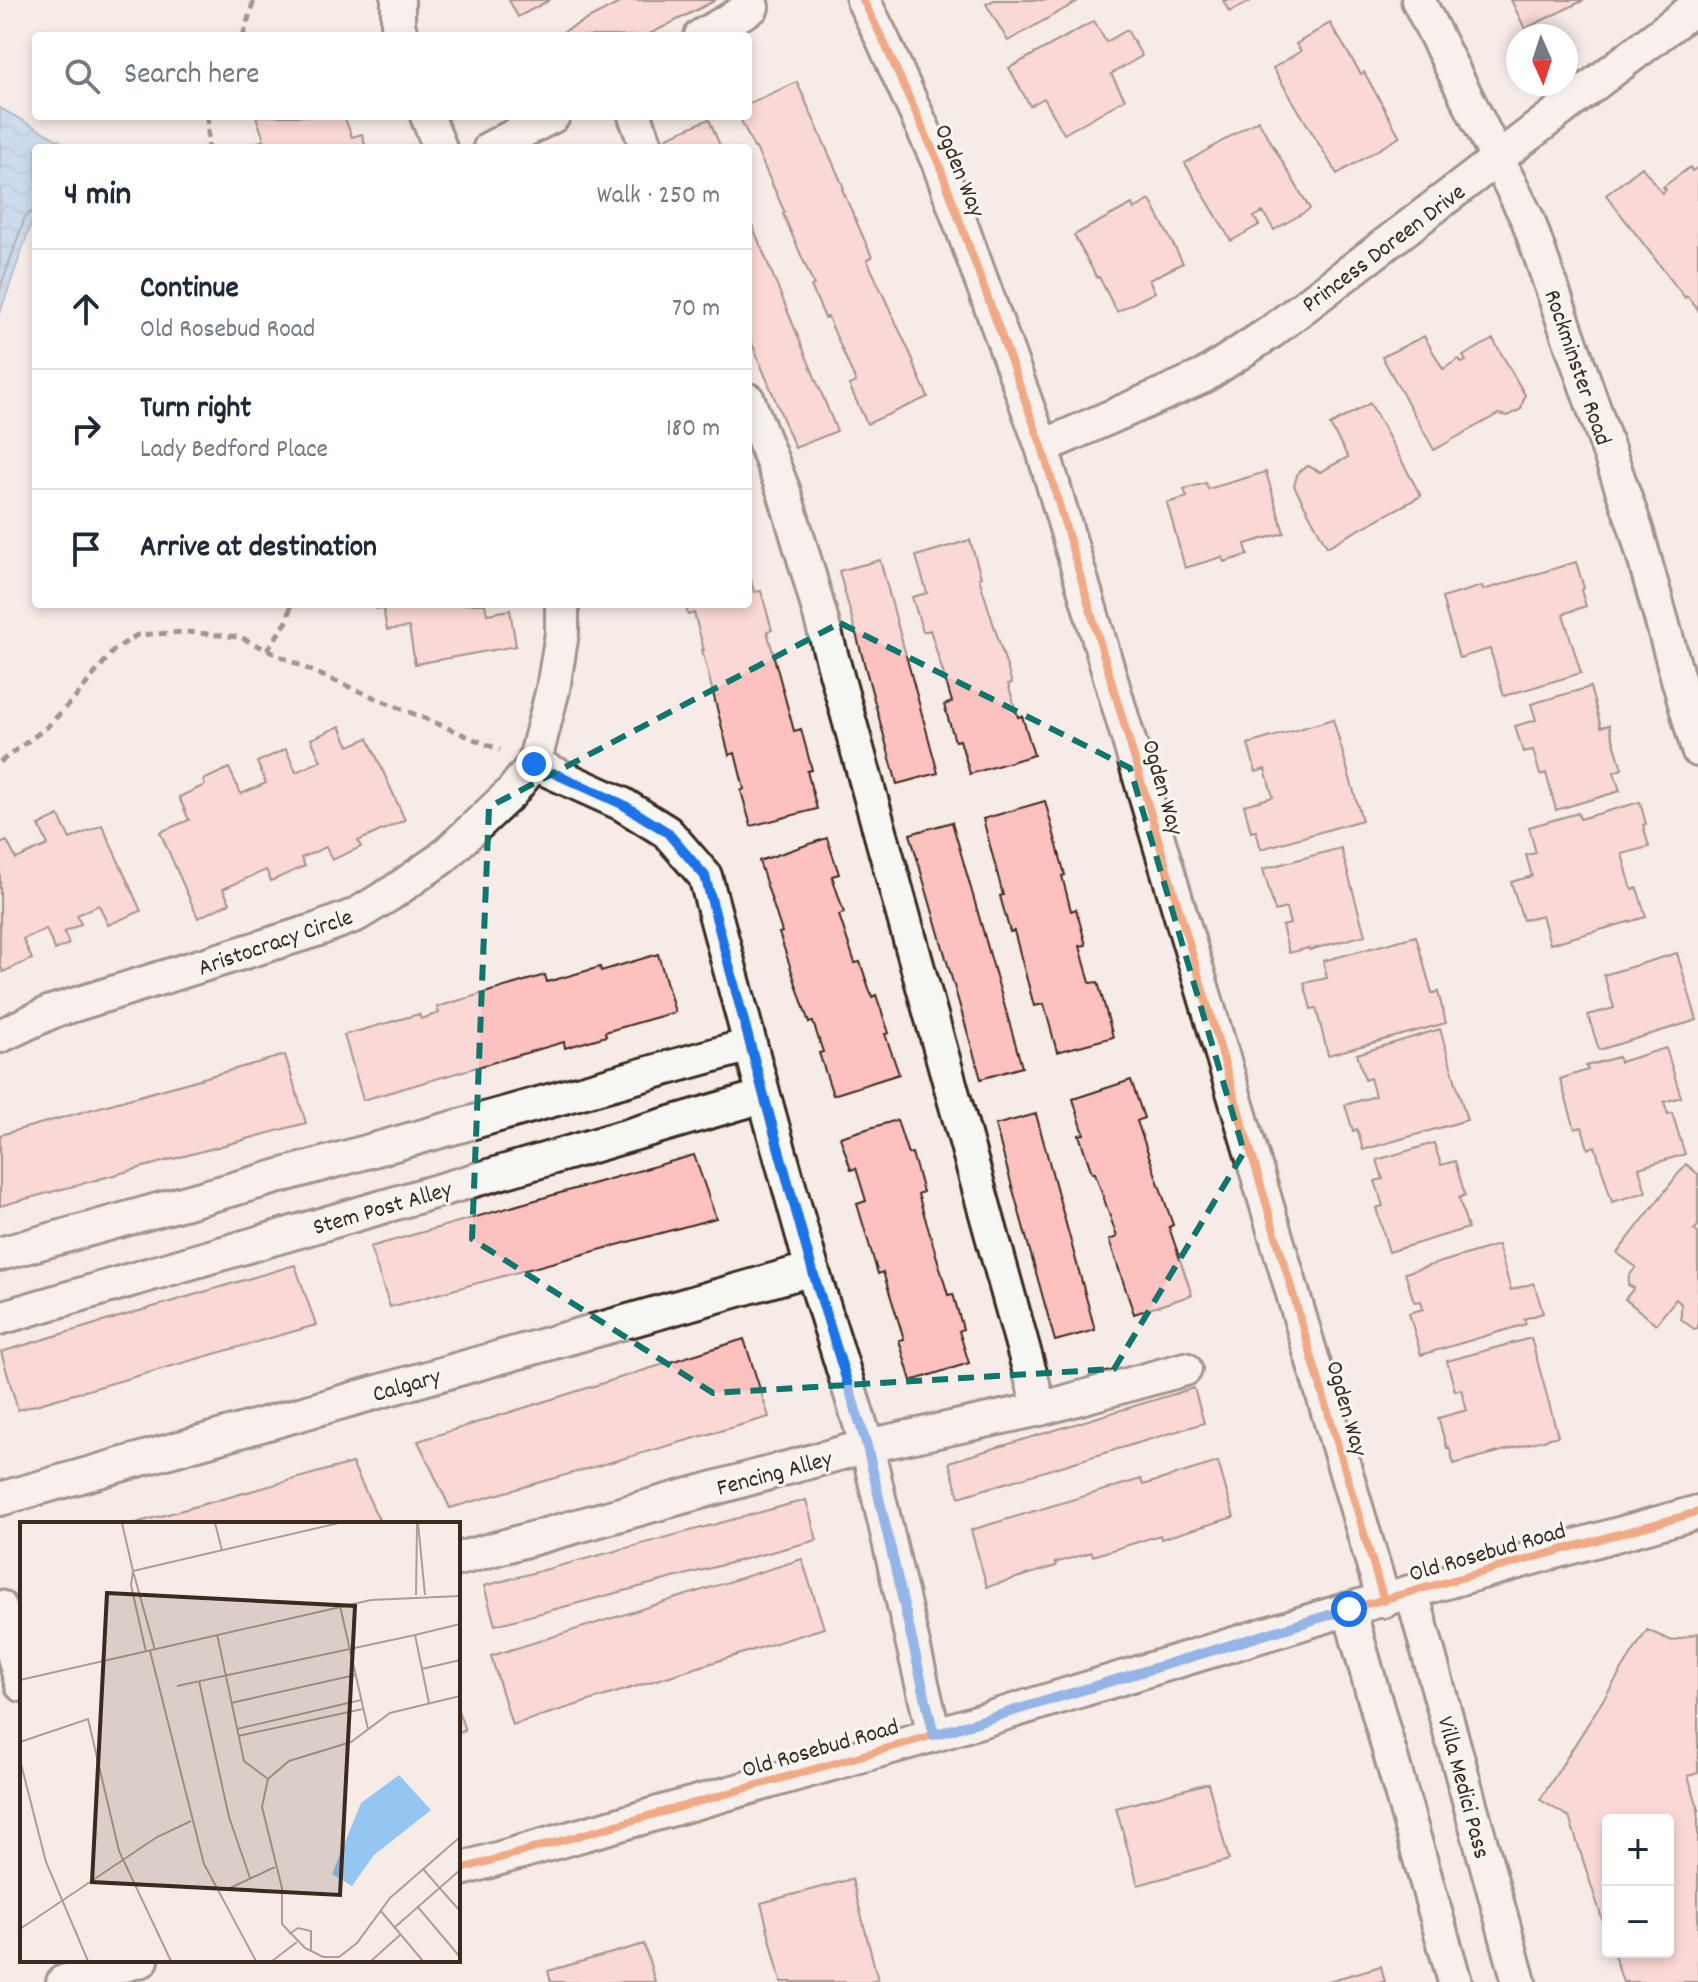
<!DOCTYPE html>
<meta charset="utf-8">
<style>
:root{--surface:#fff;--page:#f2f2f3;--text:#1f2937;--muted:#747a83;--line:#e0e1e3}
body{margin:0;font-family:Dekko,sans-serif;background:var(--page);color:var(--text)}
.controls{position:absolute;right:24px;bottom:24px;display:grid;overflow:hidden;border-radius:8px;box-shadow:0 4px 12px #0003}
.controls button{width:72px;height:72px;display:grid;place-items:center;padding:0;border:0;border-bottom:2px solid var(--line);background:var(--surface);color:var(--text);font:40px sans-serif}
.compass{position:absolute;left:1506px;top:24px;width:72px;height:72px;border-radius:50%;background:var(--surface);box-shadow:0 4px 12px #0003;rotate:177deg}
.stop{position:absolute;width:24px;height:24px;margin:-18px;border:6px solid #1a73e8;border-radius:50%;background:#fff}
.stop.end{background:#1a73e8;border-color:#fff;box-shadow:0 2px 8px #0008}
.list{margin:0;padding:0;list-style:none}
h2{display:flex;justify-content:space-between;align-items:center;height:104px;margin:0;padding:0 32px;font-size:34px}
h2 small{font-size:26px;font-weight:400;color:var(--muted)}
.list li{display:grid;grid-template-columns:52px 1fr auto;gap:24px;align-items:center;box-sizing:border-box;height:120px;padding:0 32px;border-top:2px solid var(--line)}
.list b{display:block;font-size:30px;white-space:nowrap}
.list p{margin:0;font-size:26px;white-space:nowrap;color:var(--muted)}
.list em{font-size:26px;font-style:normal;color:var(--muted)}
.icon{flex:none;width:44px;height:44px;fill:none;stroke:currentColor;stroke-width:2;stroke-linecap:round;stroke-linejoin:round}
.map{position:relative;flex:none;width:1698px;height:1982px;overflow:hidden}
.search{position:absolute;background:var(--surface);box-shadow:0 4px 12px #0003;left:32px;top:32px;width:720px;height:88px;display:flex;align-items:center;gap:20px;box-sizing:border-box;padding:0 28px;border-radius:8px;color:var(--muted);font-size:30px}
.panel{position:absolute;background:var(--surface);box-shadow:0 4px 12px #0003;left:32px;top:144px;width:720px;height:464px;border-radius:8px}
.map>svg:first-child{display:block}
.water{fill:url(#water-waves);stroke:#71889d;stroke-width:2}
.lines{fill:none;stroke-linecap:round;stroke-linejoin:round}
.shore{stroke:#5f6872;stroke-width:2}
.building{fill:#fdc1bf;stroke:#3b2a1e;stroke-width:2}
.street-casing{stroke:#3b2a1e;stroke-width:38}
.path{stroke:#3b2a1e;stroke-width:5;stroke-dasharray:8 6;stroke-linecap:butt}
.street{stroke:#f6f6f2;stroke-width:32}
.cycleway-casing{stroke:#f6f6f2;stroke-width:13}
.cycleway{stroke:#e8590c;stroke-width:8}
.route{stroke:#1a73e8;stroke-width:10}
.marked{fill:none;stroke:#0f766e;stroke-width:6;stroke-dasharray:16 10;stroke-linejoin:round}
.labels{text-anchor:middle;stroke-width:6;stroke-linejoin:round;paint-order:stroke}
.street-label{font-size:24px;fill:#3b2a1e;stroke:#f6f6f2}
.inset-road{fill:none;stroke:#ac9e97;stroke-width:2}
.view{fill:#3b2a1e;fill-opacity:0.15;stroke:#3b2a1e;stroke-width:4}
.inset-edge{fill:none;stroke:#3b2a1e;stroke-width:4}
</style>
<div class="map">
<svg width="1698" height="1982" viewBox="0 0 1698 1982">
<defs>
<pattern id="water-waves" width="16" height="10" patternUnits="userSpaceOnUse" patternTransform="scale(2)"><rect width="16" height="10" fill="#95c6f1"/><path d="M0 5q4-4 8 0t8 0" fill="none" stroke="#81aace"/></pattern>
</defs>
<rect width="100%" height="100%" fill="#f7ebe8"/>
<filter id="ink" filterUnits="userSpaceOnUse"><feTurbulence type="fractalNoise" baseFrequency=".0125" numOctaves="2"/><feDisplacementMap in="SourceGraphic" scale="16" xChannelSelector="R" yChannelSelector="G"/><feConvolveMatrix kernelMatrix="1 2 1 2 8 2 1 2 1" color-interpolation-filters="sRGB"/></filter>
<g filter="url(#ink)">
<path class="water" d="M0 108 60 141 58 148H36V210L0 313Z"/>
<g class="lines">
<path class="shore" d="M0 289 25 217 30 213 36 212"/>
</g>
<path class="building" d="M509 0H550L518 17Z
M625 0H716L646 36H555Z
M994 0H1080L1008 41 986 4Z
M1223 0H1253L1229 12Z
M1511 0H1584L1525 29Z
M1094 21 1106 42 1127 30 1142 56 1111 74 1125 99 1064 134 1044 98 1030 106 1009 68Z
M1330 23 1361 74 1364 72 1400 137 1337 174 1273 68 1301 51 1296 44Z
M797 82 844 188 842 189 872 257 867 260 914 362 913 363 928 397 867 424 849 385 856 382 828 317 825 318 811 286 814 285 783 214 785 213 756 148H754L739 116H748V104Z
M256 116H344L352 137 362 134 366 148H250L249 145 264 140Z
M709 119 721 148H672L667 137Z
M1258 120 1310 209 1274 230 1263 212 1254 217 1259 225 1231 241 1185 163Z
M1642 167 1662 193 1666 190 1663 187 1690 167 1692 171 1698 167V310L1687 296 1685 298 1606 195Z
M1150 200 1183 263 1149 280 1155 292 1117 312 1099 277 1097 278 1074 235 1132 204 1134 209Z
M748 215 837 431 795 448 748 334Z
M1424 336 1443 369 1459 359 1462 363 1466 361 1463 356 1493 339 1525 395 1521 409 1508 416 1498 414 1434 450 1382 357Z
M1370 403 1421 496 1327 547 1294 486 1298 472 1308 466 1320 472 1348 457 1330 425Z
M1266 472 1284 533 1245 544 1248 555 1224 562 1222 557 1185 568 1167 503 1187 497 1184 489 1206 483 1208 489Z
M970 540 981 577 979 578 1012 683 1008 684 1018 717 1022 716 1034 755 970 774 960 740 955 741 944 705 952 702 930 630 923 632 912 597 927 593 916 556Z
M880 560 938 773 897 784 839 571Z
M1576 562 1584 588 1581 590 1586 606 1563 614 1581 673 1504 696 1490 649 1459 658 1442 598 1482 586 1483 590Z
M748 569 754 592 761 591 772 630 767 631 794 731 801 729 812 770 807 771 817 809 751 826 741 791 744 789 735 753 729 755 702 650H704L694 613 688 615 685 604H748Z
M375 604H485L487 614 510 610 516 646 415 664 409 627 387 630 383 608 376 609Z
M1590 687 1601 727 1609 725 1622 769 1614 772 1620 791 1556 810 1546 773 1540 775 1533 750 1523 752 1515 726 1536 720 1531 704Z
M1333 719 1362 820 1261 849 1256 831 1251 832 1244 805 1273 797 1265 769 1256 772 1248 744Z
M340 726 349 746 368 738 405 820 358 841 361 847 332 860 326 847 301 858 305 866 271 881 266 870 223 889 230 903 198 918 160 832 189 820 179 797 205 785 203 780 229 768 241 794 266 783 257 762 286 749 296 772 321 761 311 739Z
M1045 801 1065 875 1062 876 1071 911 1076 909 1086 945 1080 946 1090 983 1098 982 1113 1037 1057 1052 1044 1004 1034 1006 1014 931 1010 932 1000 896 1003 895 983 819Z
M1640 802 1646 824 1643 825 1649 847 1622 854 1632 890 1637 888 1646 917 1550 944 1542 915 1523 920 1511 882 1532 876 1526 855 1536 853 1529 827 1578 813 1580 819Z
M59 816 70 839 102 825 141 911 108 925 99 905 77 915 81 924 64 932 69 944 55 950 46 929 23 939 32 959 3 972 0 964V844L7 841 16 859 48 845 39 825Z
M952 822 1022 1067 981 1079 910 834Z
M827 838 839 874 832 876 844 913 839 915 855 963 860 962 872 997 876 995 889 1033 885 1034 899 1074 833 1095 819 1053 823 1052 813 1022 809 1023 779 933 782 932 759 861Z
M1341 848 1365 935 1309 950 1308 948 1289 953 1282 926 1290 924 1286 908 1275 911 1263 869Z
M1416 936 1432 993 1438 992 1446 1023 1328 1055 1316 1008 1311 1009 1304 983 1327 978 1323 961Z
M1677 953 1697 1020 1599 1050 1588 1015 1614 1008 1604 975Z
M658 954 675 1012 605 1032 606 1036 565 1048 564 1042 363 1100 344 1035 419 1014 421 1019 439 1013 437 1007 545 975 547 982 600 967 601 971Z
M1440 1029 1467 1120 1363 1150 1357 1129 1353 1131 1345 1105 1375 1096 1370 1078 1365 1080 1357 1054Z
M1666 1048 1681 1097 1664 1102 1668 1114 1672 1113 1685 1154 1639 1168 1646 1192 1612 1202 1595 1146 1588 1149 1582 1127 1575 1129 1560 1079 1588 1070 1586 1066 1618 1057 1620 1062Z
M285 1055 306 1123 0 1206V1135Z
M1131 1080 1144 1118 1137 1121 1173 1225 1169 1227 1192 1295 1134 1314 1109 1240 1117 1237 1095 1173H1092L1079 1135 1084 1134 1073 1099Z
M1036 1114 1095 1330 1055 1341 995 1125Z
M897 1120 908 1154 912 1153 923 1192 918 1194 948 1295 953 1294 963 1329 959 1331 969 1363 911 1381 899 1340 904 1339 883 1272 878 1274 857 1204 866 1201 856 1168 851 1170 840 1137Z
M1434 1143 1441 1165 1455 1161 1465 1195 1459 1198 1468 1228 1389 1252 1376 1208 1383 1206 1375 1181 1383 1179 1377 1160Z
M694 1155 716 1218 390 1307 370 1247Z
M1686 1164 1698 1174V1226L1694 1230 1698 1233V1328L1694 1329 1681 1319V1304L1676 1299 1656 1324 1625 1299 1634 1288 1628 1285 1629 1276 1636 1267 1617 1253Z
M1498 1245 1511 1290 1534 1283 1543 1313 1524 1319 1526 1324 1421 1355 1409 1313 1423 1309 1421 1301 1414 1302 1405 1273Z
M295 1265 316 1325 18 1410 1 1352Z
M1531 1338 1558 1436 1454 1464 1449 1447 1447 1448 1438 1418 1467 1410 1461 1389 1455 1391 1447 1361Z
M744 1339 769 1417 450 1508 418 1441Z
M1194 1388 1204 1423 959 1497 949 1462Z
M1218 1462 1234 1517 1161 1539 1160 1535 1093 1556 1092 1552 1055 1563 1056 1566 987 1587 971 1530 1141 1479 1143 1485Z
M352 1463 380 1522 373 1524H132Z
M806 1500 817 1540 495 1625 484 1586Z
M802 1559 824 1628 512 1725 491 1656Z
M1647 1630 1672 1641 1698 1633V1773L1688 1776 1698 1807V1982H1623L1613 1952H1668V1820H1608V1937L1569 1817 1540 1800Z
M458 1710 465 1731 458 1733Z
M1208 1783 1229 1860 1138 1885 1116 1808Z
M852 1879 878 1980 870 1982H781L761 1903Z
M644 1944 655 1982H551L548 1971Z
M1381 1966 1385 1982H1325Z"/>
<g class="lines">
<g class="street-casing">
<path id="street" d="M398 0V24L401 36
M863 0 882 38 939 164 1042 447 1384 1601
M1418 0 1528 220 1636 529 1698 750
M701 36 752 7
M427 116 440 148
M635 116 647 148
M490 148 553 116
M748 400 784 492 809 575 1040 1409
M1042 447 1204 376 1271 332 1698 5
M534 764 622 804 667 832 705 876 764 1096 812 1269 867 1446 934 1735
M0 1036 51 1012 316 930 356 915 392 893 442 858 511 793 534 764 553 689 562 633V604
M0 1254 750 1045
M0 1318 764 1096
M0 1499 812 1269
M458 1559 867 1446 1040 1409 1185 1369
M1412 1593 1519 1982
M0 1607 22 1685
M1349 1609 1455 1982
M458 1870 934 1735 1349 1609 1698 1512
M63 1982 142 1960"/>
</g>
<path class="path" d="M243 36 254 0
M208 116V148
M267 650 288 620 291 604
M0 762 47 727 75 698 114 650 137 635 186 632 240 637 316 673 500 750"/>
<use href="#street" class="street"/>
<g class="cycleway-casing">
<path id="cycleway" d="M863 0 882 38 939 164 1042 447 1384 1601
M458 1870 934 1735 1349 1609 1698 1512"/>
</g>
<use href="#cycleway" class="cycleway"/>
</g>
</g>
<g class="lines" filter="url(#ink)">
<path class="route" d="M534 764 622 804 667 832 705 876 764 1096 812 1269 867 1446 934 1735 1349 1609"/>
</g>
<path d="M0 0H1698V1982H0ZM840 623 1130 768 1244 1152 1114 1369 713 1393 472 1239 489 807Z" fill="#f7ebe8" fill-opacity=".55" fill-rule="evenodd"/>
<path class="marked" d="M840 623 1130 768 1244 1152 1114 1369 713 1393 472 1239 489 807Z"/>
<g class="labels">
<g class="street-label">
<text transform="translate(961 170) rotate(68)" y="8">Ogden Way</text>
<text transform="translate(1383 247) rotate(-37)" y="8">Princess Doreen Drive</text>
<text transform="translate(1579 367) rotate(71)" y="8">Rockminster Road</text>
<text transform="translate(1164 787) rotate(74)" y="8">Ogden Way</text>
<text transform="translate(275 941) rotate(-19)" y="8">Aristocracy Circle</text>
<text transform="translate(382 1207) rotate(-16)" y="8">Stem Post Alley</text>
<text transform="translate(406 1384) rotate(-16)" y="8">Calgary</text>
<text transform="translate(1348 1408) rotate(74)" y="8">Ogden Way</text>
<text transform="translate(774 1472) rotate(-15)" y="8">Fencing Alley</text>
<text transform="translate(1487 1551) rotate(-16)" y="8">Old Rosebud Road</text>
<text transform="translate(820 1747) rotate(-16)" y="8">Old Rosebud Road</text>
<text transform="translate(1465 1787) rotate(75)" y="8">Villa Medici Pass</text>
</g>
</g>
<g transform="translate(20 1522)">
<rect width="440" height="440" fill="#f7ebe8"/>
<path d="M379 253 411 288 354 333 332 364 312 352 341 281Z" fill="#95c6f1"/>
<path class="inset-road" d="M102 1 113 49 319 1M195 1 202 28M398 1 405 73M396 73 397 1M320 84 348 207M197 112 224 239 248 257M130 129 184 342 236 439M126 130 111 63 113 49 135 128M402 147 440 138M0 158 351 78 440 74M179 159 209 295 230 356M157 164 395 113M440 174 370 191 331 220 269 239 248 257 242 285 262 366V402L285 426 303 435H319L337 421 370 376 440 315M211 181 335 153M409 181 395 113 440 102M217 207 341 178M218 214 343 187M0 220 68 197 99 329 151 439M0 238 26 340 68 439M403 347 440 389M210 366 255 345M397 384 440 435M360 388 403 439M374 406 440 348M0 407 137 315 171 299M269 412 278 406 291 409V430M252 439 277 420M351 439 380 413"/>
<path class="view" d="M87 71 335 84 320 373 72 360Z"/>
<rect width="440" height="440" class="inset-edge"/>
</g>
</svg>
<div class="controls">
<button>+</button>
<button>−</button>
</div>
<svg class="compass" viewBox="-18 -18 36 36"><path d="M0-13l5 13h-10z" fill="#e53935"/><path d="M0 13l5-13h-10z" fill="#747a83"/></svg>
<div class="stop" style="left:1349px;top:1609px"></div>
<div class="stop end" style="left:534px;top:764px"></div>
<div class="search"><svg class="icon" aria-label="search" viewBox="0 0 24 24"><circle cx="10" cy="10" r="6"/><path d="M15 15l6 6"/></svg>Search here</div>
<section class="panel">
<h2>4 min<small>Walk · 250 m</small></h2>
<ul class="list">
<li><svg class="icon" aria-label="ahead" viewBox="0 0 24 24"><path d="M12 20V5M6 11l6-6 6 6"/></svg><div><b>Continue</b><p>Old Rosebud Road</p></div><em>70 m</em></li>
<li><svg class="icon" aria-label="right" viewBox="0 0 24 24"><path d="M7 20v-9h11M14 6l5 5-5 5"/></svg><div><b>Turn right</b><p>Lady Bedford Place</p></div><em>180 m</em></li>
<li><svg class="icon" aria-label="arrive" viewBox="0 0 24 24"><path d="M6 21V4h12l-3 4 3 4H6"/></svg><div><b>Arrive at destination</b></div></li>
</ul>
</section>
</div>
